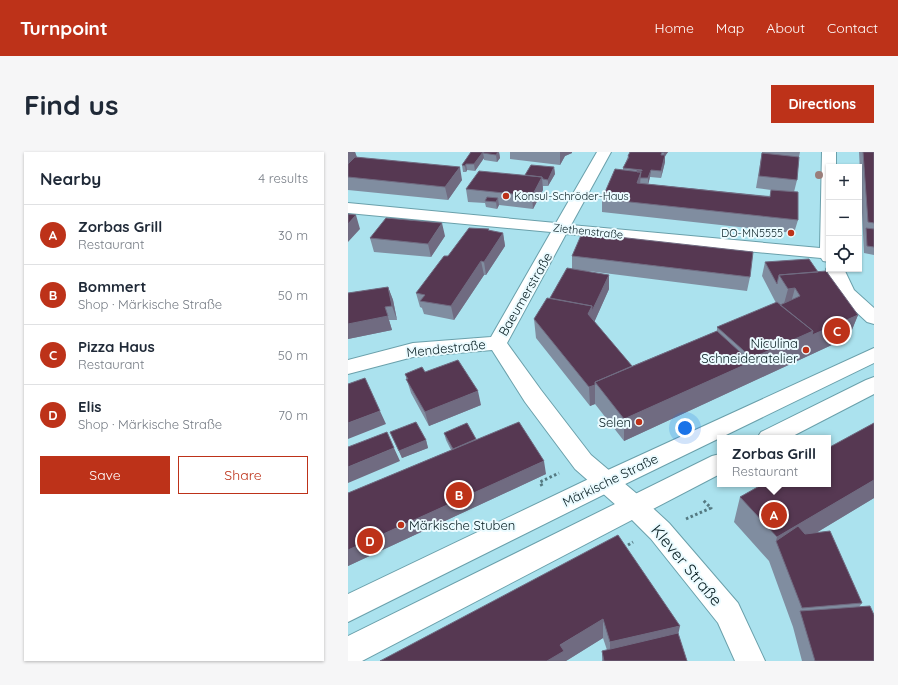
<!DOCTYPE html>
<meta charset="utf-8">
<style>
:root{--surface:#fff;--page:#f6f6f7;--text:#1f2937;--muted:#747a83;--line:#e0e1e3;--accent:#bd3219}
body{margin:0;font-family:Quicksand,sans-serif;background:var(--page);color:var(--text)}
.controls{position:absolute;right:12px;top:12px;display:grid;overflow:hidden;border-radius:0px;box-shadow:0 1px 3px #0004}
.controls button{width:36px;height:36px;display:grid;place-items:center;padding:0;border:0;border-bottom:1px solid var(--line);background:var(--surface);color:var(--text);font:20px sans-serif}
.you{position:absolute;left:337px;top:276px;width:14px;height:14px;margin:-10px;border:3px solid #fff;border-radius:50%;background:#1a73e8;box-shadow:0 0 0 6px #1a73e833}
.badge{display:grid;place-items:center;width:26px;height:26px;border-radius:50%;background:var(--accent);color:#fff;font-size:13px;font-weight:700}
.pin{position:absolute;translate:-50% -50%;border:2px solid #fff;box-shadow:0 1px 4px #0006}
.popup{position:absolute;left:369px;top:283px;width:114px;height:52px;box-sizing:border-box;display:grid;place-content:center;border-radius:0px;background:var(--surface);filter:drop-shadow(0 1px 3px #0005);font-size:13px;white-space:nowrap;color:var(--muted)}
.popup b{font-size:15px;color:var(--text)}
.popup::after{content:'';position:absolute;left:50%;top:100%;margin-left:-8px;border:8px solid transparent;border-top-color:var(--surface)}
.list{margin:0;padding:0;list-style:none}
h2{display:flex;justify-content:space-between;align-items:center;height:52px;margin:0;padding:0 16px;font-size:17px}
h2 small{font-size:13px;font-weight:400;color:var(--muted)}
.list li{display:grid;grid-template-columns:26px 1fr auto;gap:12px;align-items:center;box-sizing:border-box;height:60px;padding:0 16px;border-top:1px solid var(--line)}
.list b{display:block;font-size:15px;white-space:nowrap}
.list p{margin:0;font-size:13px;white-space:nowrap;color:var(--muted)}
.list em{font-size:13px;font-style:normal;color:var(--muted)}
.actions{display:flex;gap:8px;padding:12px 16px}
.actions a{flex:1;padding:9px 0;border:1px solid var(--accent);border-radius:0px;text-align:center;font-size:14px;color:var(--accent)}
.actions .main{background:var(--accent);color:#fff}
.icon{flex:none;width:22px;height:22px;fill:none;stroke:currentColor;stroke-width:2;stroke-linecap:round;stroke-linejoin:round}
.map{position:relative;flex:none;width:526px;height:509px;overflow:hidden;border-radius:0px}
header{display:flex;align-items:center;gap:24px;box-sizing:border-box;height:56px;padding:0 20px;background:var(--accent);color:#fff}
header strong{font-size:19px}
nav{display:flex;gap:22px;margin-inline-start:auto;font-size:14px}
.intro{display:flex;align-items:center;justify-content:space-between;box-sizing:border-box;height:96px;padding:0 24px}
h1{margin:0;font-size:28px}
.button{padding:10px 18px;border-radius:0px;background:var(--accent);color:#fff;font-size:14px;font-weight:700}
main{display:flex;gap:24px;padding:0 24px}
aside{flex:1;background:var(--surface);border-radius:0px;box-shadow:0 1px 3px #0004}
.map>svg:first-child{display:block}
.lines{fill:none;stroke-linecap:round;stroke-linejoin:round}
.minor-casing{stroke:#6aa0ab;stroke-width:2}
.secondary-casing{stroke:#6aa0ab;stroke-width:2}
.path{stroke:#547981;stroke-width:3;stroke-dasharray:2.5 2.5;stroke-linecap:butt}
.minor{fill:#fff;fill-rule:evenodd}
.secondary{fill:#fff;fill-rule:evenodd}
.tree{fill:#9a7e7a}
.wall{fill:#808da0}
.shaded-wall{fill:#706b81}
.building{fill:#563852;stroke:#706b81}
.poi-dot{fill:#bd3219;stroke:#ebfbff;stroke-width:1.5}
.labels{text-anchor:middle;stroke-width:4;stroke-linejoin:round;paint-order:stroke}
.far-poi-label{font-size:11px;fill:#061c20;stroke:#ebfbff;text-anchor:start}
.far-street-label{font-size:11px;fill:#061c20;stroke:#ebfbff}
.street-label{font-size:13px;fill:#061c20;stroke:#ebfbff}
.poi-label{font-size:13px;fill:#061c20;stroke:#ebfbff;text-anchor:end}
.near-street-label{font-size:16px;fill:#061c20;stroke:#ebfbff}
</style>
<header>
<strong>Turnpoint</strong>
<nav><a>Home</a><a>Map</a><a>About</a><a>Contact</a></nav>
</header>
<div class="intro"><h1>Find us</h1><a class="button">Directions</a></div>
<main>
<aside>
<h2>Nearby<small>4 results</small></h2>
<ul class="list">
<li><span class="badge">A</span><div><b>Zorbas Grill</b><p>Restaurant</p></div><em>30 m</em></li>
<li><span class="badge">B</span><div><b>Bommert</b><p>Shop · Märkische Straße</p></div><em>50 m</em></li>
<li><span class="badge">C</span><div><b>Pizza Haus</b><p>Restaurant</p></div><em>50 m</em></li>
<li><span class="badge">D</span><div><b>Elis</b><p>Shop · Märkische Straße</p></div><em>70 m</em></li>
</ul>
<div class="actions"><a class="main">Save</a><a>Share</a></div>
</aside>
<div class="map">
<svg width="526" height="509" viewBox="0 0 526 509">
<rect width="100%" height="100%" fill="#abe2ee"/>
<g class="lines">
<g class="minor-casing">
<path id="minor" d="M249 0H263L223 73 472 96 474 0H488V15H481V110L475 109 473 106 218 82 159 191 193 238 243 303 295 347 321 371 390 451 417 509H387L370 471 303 387 277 361 227 317 177 250 144 198 65 205 0 222V208L65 191 143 185 203 80 0 61V51L208 71Z
M481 113V117H496L506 138 526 156V172L519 170 492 145 478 117Z"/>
</g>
<g class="secondary-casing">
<path id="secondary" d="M526 196V211L267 337 0 470V442L249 323Z
M526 225V242L441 286H409L413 280 518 228Z
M372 302V322L14 509H0V484L364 304Z"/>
</g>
<path class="path" d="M194 334 192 330 211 321
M338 367 363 356 355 348
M280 393 285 390"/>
<use href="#minor" class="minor"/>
<use href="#secondary" class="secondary"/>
</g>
<circle class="tree" cx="471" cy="23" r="4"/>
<path class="wall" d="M0 0H7L9 5 114 28 100 48 0 38Z
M123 0H151L152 6 149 10 136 8V6L127 19 119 18 118 20H115L114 13Z
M162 0H224V1L217 4 212 13 162 7Z
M282 0H320L317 4V10L313 26 302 25 300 32 422 44 423 38 408 36 414 0H452L451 5 449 28 446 40 450 68 446 81 254 60V47L275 18V16L279 7 280 4Z
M511 0H526V103L516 101Z
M206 15 207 22 200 34H195V38L185 57 151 53 149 57 138 55 137 51 120 50 118 37 177 23Z
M142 79 155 81 157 94 138 123H136L106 168 76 162 74 156 72 155 68 141 100 104Z
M97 84 83 105 26 100 22 86Z
M224 104 402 125 399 139 240 119 261 137 246 170 284 214 369 179V175L428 151 414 124 417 110 470 120 510 163 501 185 276 289 247 252 242 254 188 186 186 167 224 117Z
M40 135 45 148 49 168H41L44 178 0 187V141Z
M77 220 133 253 81 274 63 241 57 222Z
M526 271V346L468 381 514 451 511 455 526 509H454L445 475 421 409 386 370 392 345Z
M42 280 78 288 80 296 54 306Z
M96 281 128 288 198 322 0 414V341L103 298 98 288Z
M270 383 330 481 339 509H254V499L259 498 255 486 218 509Z"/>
<path class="shaded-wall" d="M0 0H7L9 6 0 13Z
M135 0H137L135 1 136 6 127 19 126 12Z
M151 0 152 6 149 10 148 3Z
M212 0H224V1L217 4 212 13Z
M316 0H320L317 4V10L313 26Z
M118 12 119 18 118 20 117 14Z
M112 15 114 28 100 48 97 35Z
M206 15 207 22 200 34V28Z
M303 18 302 25 300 33V26Z
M293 20 292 33 289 31Z
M194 25 195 38 185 57 184 44Z
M150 46 151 53 149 57 148 50Z
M8 63 12 77 0 90V72Z
M94 71 97 84 83 105 80 92Z
M155 81 157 94 138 123 136 110Z
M133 109 136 123 106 168 103 154Z
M261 123V137L245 173 240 162Z
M40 135 45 148 49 168 44 154Z
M447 136 441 158 434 159 440 137Z
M37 155 44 178 0 187V172Z
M510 163 501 185 276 289V267L403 210 404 206 465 179Z
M247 233V252L242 254 241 235Z
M130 239 133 253 81 274 77 260Z
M32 259 38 272 0 287V271Z
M78 288 80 296 54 306 51 299Z
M46 296 52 309 0 331V315Z
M196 309 198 322 0 414V398Z
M526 328V346L433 402 428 389 429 385Z
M255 467V486L218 509H199L212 493Z
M332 474 328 493 262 508V490Z"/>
<path class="building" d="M123 0H135L126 12H118L117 14 114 13Z
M136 0H150L148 3 135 1Z
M282 0H316H314L313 3H317L313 19 303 18 300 26H292L293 20H289V18L294 19V18L275 16 281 5 280 4Z
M515 0H526V71L520 70Z
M414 1 451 5 449 28 411 24Z
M7 5 112 15 97 35 0 25V12Z
M183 13 206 15 200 28 195 27 194 25 177 23Z
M267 17 293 20 289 31 422 45 423 38 450 40V68L254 47Z
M131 19 194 25 184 44 118 37Z
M139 45 150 46 148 50 137 49Z
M0 62 8 63 0 72Z
M38 66 94 71 80 92 22 86Z
M121 76 141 77 140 78 155 81 136 110 133 109 103 154 72 149 77 143 68 141 96 104H100Z
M518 76 526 77V95L519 94Z
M234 81 405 100 402 125 224 104Z
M461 107 470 120 431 123 429 132 417 110Z
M219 116 261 123 244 159V154L202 146Z
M478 119 510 163 464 183 465 179 432 153 452 144 447 136 440 137 431 123Z
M40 135 44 154 37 155 40 164 0 172V141Z
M199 146 244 154 240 162 284 214 247 230V233L241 235 186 167Z
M429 150 465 179 404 206 369 175Z
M369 179 403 210 276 267 247 230Z
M110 208 130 239 77 260 58 227H60L57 222 74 215 77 220Z
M17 226 32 259 0 271V232Z
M68 270 78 288 51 299 42 280Z
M171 270 196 309 0 398V341Z
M119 271 128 287 105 297 96 281Z
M526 271V328L429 385 392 345 415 332H480V296Z
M39 280 46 296 0 315V295Z
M450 374 457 382 482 379 514 451 454 456 428 389Z
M270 383 332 474 262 490 255 467 212 493 216 499 199 509H32Z
M522 454 526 463V509H467L452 459Z
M330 481 339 509H256L254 499Z"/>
<g class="poi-dot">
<circle cx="158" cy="44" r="4"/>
<circle cx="443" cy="81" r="4"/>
<circle cx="458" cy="198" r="4"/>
<circle cx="291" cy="270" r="4"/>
<circle cx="53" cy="373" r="4"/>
</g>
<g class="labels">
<g class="far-poi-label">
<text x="166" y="48">Konsul-Schröder-Haus</text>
<text x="435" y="85" text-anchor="end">DO-MN5555</text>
</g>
<g class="far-street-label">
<text transform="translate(240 79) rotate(6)" y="4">Ziethenstraße</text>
</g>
<g class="street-label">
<text transform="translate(177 142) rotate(-60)" y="5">Baeumerstraße</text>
<text transform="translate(98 196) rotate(-6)" y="5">Mendestraße</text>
<text transform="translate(262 328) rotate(-26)" y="5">Märkische Straße</text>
</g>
<g class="poi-label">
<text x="450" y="196">Niculina<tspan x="450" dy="15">Schneideratelier</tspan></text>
<text x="283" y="275">Selen</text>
<text x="61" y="378" text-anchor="start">Märkische Stuben</text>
</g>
<g class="near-street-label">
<text transform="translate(339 413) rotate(50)" y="6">Klever Straße</text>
</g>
</g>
</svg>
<div class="controls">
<button>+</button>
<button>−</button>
<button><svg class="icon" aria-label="locate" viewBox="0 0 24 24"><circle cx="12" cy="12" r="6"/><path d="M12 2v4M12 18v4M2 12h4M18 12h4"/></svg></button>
</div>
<div class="you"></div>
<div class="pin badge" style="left:426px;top:363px">A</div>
<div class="popup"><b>Zorbas Grill</b>Restaurant</div>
<div class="pin badge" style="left:111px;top:343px">B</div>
<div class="pin badge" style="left:489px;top:179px">C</div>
<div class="pin badge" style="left:22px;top:389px">D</div>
</div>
</main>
